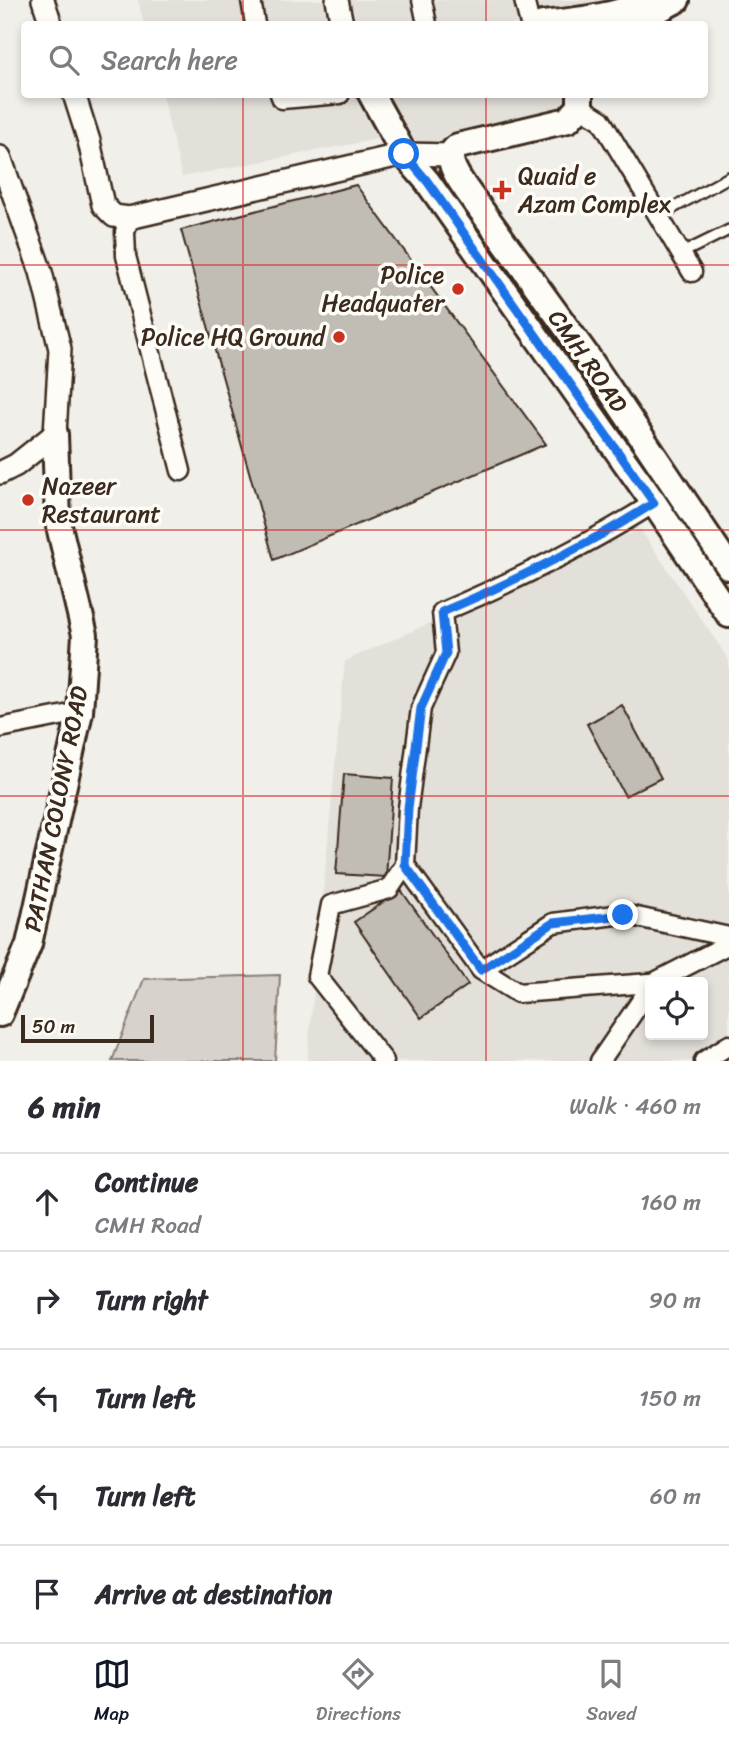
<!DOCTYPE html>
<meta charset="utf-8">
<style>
:root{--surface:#fff;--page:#f7f7f7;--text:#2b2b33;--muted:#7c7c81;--line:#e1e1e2;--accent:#111827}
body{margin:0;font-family:Sriracha,sans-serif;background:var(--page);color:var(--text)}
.controls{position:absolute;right:21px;bottom:21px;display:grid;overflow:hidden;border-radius:7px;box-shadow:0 4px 10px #0003}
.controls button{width:63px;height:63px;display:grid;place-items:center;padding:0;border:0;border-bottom:2px solid var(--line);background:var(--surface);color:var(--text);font:35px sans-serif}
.scale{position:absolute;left:21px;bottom:18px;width:133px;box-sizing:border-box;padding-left:7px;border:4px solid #3b2a1e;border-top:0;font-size:19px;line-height:24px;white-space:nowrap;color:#3b2a1e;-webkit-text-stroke:5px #fdfcf7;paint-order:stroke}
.stop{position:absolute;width:21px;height:21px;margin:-16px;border:5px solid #1a73e8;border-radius:50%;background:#fff}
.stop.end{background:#1a73e8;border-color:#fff;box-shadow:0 2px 7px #0008}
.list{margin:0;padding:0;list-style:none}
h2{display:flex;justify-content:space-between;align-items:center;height:91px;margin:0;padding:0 28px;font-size:30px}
h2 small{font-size:23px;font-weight:400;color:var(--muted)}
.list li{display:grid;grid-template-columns:46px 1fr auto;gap:21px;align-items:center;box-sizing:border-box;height:98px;padding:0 28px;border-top:2px solid var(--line)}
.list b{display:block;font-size:26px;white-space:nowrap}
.list p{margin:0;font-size:23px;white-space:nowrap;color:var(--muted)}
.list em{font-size:23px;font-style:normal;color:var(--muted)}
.icon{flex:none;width:38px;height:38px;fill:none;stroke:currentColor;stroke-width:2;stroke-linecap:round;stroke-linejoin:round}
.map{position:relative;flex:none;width:729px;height:1061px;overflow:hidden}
.search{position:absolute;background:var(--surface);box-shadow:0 4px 10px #0003;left:21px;right:21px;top:21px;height:77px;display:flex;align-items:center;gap:18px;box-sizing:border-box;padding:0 24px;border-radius:7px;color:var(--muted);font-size:26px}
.sheet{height:581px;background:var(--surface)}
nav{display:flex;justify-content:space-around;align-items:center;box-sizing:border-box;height:98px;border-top:2px solid var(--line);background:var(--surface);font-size:19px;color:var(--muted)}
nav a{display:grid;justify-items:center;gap:4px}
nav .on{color:var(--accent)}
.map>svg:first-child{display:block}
.built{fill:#e3e0da;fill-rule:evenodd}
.green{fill:#d7d2cc;stroke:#897e75;stroke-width:2}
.building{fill:#c1bcb4;stroke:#3b2a1e;stroke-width:2}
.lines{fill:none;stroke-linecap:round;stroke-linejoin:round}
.service-casing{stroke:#3b2a1e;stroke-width:14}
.minor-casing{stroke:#3b2a1e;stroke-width:23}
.tertiary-casing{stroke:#3b2a1e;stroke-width:26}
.secondary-casing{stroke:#3b2a1e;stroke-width:30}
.service{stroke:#fdfcf7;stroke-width:9}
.minor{stroke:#fdfcf7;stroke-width:18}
.tertiary{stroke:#fdfcf7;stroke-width:21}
.secondary{stroke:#fdfcf7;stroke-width:24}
.route{stroke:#1a73e8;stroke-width:9}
.grid{fill:none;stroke:#d62828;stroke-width:2;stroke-opacity:0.55}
.poi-dot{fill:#c8321e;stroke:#fdfcf7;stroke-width:2.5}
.labels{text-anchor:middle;stroke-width:7;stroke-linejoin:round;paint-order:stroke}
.poi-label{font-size:24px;fill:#3b2a1e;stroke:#fdfcf7;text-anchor:start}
.street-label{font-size:24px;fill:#3b2a1e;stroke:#fdfcf7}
</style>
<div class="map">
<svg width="729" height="1061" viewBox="0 0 729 1061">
<rect width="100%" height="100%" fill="#f1efea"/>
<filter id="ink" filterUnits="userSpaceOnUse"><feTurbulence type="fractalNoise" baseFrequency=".0143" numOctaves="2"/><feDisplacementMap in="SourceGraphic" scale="14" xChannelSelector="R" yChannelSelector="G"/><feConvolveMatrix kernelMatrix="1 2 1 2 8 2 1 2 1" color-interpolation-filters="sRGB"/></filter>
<g filter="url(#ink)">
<path class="built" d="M138 0H677L628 24H144Z
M575 94 567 113 457 139 404 154 393 136 182 177 162 95Z
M640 529 729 660V1061H307L345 661ZM650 982H703V1035H650Z"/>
<path class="green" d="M280 975 275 1061H112L144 979Z"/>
<path class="building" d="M356 185 546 444 274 560 181 230Z
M622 705 661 778 625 796 587 724Z
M344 774 393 778 386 877 336 874Z
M401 890 468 985 421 1018 354 922Z"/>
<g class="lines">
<g class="service-casing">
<path id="service" d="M659 216 729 177
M680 254 729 230"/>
</g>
<g class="minor-casing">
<path id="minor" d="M251 0 255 24
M422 0 427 24
M524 0 530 24
M280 94 282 99 340 94
M580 107 601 120 692 272
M129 218 125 232 126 256 181 471
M0 728 80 712
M405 865 408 808 421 708 446 653 442 612C517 580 585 547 654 503
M481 970 518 993 650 983
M655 982 729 944
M384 1061 317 976 331 905 389 889 405 865 481 970 553 923 623 914 729 937
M600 1061 650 988
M704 1061 729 1045"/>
</g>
<g class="tertiary-casing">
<path id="tertiary" d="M43 0 51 24
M337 0 342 24
M74 94 89 141 103 205 114 216 129 218 404 154 451 155
M0 157 41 272 60 349 55 434 16 465 0 473"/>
</g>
<g class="secondary-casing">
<path id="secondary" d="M637 21 677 0
M543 24C580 20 618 16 652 0
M371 94 404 154 427 181 654 503 729 615
M580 94V107L568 120 458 146C441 157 460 180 468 192L587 356 729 567
M0 1014 29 944 80 712 85 635 58 522 55 434"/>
</g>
<use href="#service" class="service"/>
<use href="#minor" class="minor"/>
<use href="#tertiary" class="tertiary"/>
<use href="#secondary" class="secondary"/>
</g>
</g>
<g class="lines" filter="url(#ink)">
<path class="route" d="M404 154 427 181 654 503C585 547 517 580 442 612L446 653 421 708 408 808 405 865 481 970 553 923 623 915"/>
</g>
<path class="grid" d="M243 0V24M486 0V24M243 94V1061M486 94V1061M0 265H729M0 530H729M0 796H729"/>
<g class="poi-dot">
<path d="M498.5 179.5h7v7h7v7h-7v7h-7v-7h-7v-7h7z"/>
<circle cx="458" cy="289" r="7"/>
<circle cx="339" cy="337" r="7"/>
<circle cx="28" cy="500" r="7"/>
</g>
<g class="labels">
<g class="poi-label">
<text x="518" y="184">Quaid e<tspan x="518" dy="28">Azam Complex</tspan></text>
<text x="444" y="283" text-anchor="end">Police<tspan x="444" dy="28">Headquater</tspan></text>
<text x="325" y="345" text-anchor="end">Police HQ Ground</text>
<text x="42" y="494">Nazeer<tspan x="42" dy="28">Restaurant</tspan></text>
</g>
<g class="street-label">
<text transform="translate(588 361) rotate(55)" y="8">CMH ROAD</text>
<text transform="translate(56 809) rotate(-79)" y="8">PATHAN COLONY ROAD</text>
</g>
</g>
</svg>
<div class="controls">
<button><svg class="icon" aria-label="locate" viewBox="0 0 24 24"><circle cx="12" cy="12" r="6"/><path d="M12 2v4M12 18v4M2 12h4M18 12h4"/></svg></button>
</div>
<div class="scale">50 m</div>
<div class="stop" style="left:404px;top:154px"></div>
<div class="stop end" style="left:623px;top:915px"></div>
<div class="search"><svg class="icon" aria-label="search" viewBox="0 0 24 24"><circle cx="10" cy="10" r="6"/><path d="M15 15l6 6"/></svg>Search here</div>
</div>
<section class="sheet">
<h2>6 min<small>Walk · 460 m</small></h2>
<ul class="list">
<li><svg class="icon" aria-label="ahead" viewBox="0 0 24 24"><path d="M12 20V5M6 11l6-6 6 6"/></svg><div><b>Continue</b><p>CMH Road</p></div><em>160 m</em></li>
<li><svg class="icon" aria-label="right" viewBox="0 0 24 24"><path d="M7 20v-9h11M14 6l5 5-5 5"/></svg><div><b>Turn right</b></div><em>90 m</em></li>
<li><svg class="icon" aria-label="left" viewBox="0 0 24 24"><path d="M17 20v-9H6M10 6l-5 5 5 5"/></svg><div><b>Turn left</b></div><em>150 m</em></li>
<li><svg class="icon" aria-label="left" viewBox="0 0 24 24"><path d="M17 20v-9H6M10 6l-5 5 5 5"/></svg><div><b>Turn left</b></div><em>60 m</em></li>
<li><svg class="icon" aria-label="arrive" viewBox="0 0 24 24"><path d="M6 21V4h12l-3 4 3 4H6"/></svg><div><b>Arrive at destination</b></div></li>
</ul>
</section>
<nav>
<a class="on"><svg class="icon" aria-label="map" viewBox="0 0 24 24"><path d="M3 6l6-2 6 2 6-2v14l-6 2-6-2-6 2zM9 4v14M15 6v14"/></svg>Map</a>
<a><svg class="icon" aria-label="directions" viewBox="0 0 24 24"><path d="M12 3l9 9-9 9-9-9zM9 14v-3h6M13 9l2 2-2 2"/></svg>Directions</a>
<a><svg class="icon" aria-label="saved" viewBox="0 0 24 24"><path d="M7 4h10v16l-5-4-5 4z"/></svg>Saved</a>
</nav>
